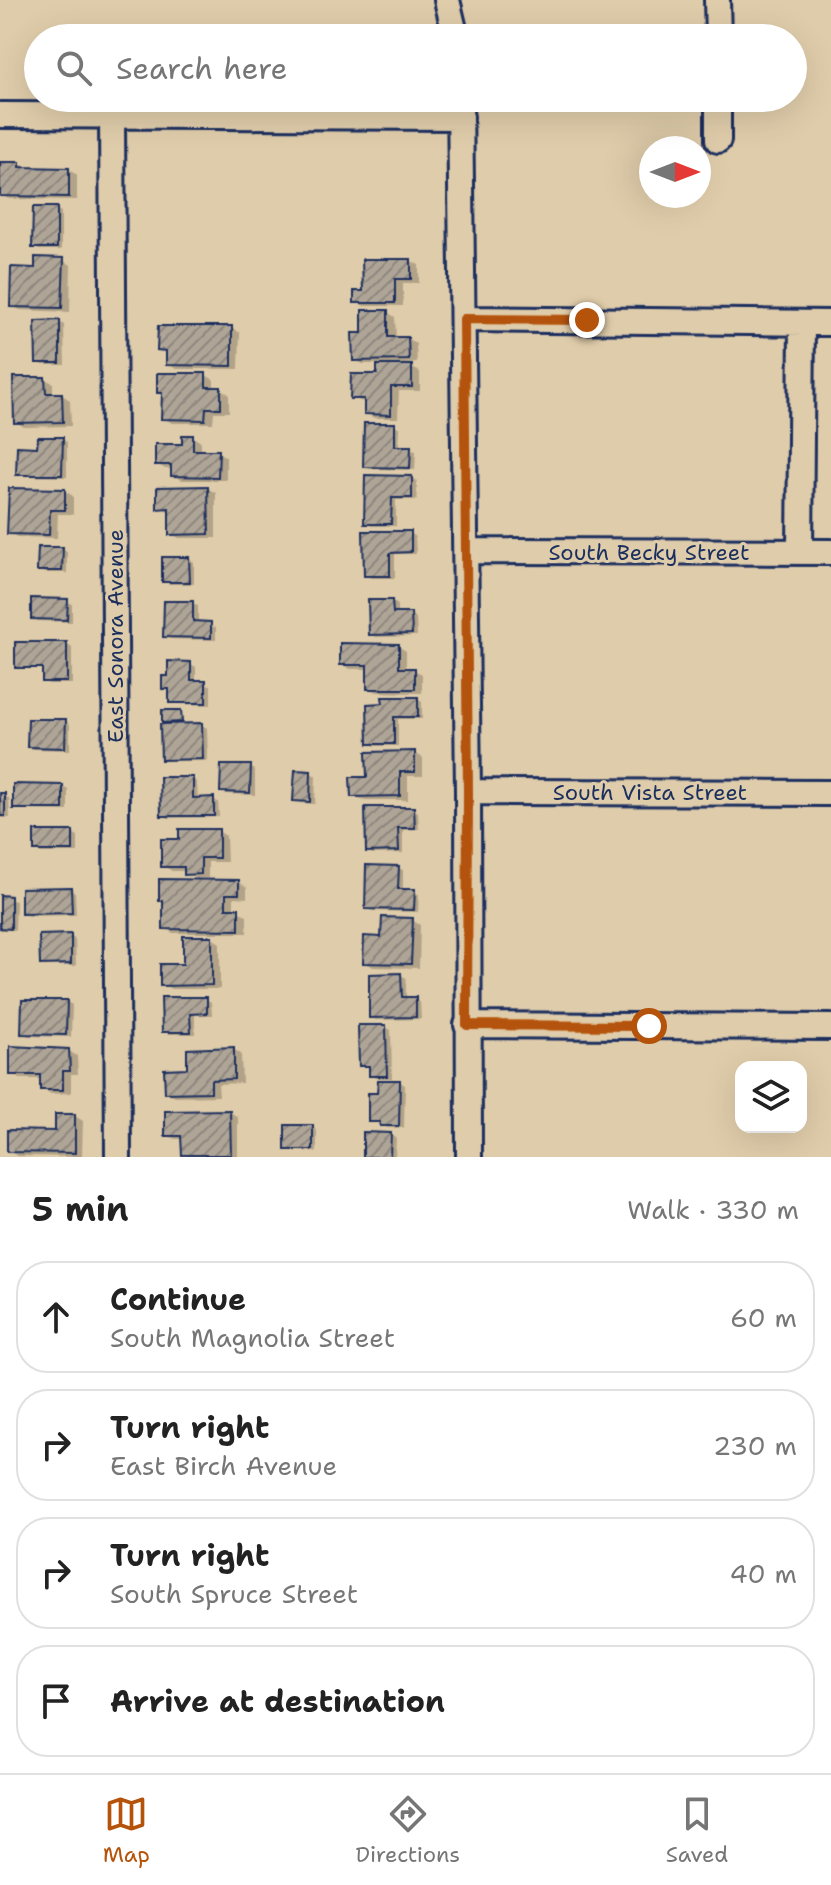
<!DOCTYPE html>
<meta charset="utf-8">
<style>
:root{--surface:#fff;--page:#f2f2f2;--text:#222;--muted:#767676;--line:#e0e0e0;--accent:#b45309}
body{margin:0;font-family:"Shantell Sans",sans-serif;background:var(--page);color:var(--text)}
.controls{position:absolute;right:24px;bottom:24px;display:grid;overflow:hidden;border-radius:16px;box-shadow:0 8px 32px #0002}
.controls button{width:72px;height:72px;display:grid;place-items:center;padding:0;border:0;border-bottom:2px solid var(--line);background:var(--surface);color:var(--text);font:40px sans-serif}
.compass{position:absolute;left:639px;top:136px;width:72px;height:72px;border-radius:50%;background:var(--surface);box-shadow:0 8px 32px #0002;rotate:90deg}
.stop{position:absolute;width:24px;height:24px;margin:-18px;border:6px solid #b45309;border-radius:50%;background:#fff}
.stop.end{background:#b45309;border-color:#fff;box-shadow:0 2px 8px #0008}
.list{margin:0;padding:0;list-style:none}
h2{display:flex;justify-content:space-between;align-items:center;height:104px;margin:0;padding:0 32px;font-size:34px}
h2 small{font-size:26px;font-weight:400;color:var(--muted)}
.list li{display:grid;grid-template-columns:52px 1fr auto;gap:24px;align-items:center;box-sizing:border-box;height:112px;margin:0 16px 16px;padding:0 16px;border:2px solid var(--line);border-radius:32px}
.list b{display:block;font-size:30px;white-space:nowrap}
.list p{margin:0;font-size:26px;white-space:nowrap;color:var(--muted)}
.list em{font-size:26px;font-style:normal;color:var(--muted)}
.icon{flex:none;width:44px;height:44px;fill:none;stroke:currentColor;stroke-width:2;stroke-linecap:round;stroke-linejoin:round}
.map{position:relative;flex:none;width:831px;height:1157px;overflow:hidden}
.search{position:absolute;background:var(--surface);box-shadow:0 8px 32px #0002;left:24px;right:24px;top:24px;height:88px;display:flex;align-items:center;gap:20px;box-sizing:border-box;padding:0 28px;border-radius:44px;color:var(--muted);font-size:30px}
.sheet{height:616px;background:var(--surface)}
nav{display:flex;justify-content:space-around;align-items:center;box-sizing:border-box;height:112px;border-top:2px solid var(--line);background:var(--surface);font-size:22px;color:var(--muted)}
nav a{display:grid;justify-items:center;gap:4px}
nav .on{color:var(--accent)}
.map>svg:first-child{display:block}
.shadow{fill:#0003}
.building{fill:url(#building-hatch);stroke:#1b2f5e;stroke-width:2}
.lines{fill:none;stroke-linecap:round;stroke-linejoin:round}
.minor-casing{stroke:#1b2f5e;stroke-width:30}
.minor{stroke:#dfccaa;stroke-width:24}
.route{stroke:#b45309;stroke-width:10}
.labels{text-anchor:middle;stroke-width:6;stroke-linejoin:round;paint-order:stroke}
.street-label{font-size:22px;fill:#1b2f5e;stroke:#dfccaa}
</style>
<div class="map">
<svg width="831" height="1157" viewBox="0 0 831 1157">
<defs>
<pattern id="building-hatch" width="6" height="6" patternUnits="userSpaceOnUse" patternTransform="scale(2)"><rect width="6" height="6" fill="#afa597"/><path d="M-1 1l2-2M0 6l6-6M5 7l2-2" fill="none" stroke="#8e877e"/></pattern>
</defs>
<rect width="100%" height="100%" fill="#dfccaa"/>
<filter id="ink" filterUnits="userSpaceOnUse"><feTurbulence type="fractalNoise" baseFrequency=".0125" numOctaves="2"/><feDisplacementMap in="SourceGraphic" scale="16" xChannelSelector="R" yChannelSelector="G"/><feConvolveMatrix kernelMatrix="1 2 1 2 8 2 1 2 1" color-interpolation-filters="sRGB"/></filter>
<g filter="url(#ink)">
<path class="shadow" d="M20 164 29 169 69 170 77 175V200L9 199 0 195Z
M56 209 61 212V250H39L34 247Z
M63 260 71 265 70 312 20 310 12 306 37 270Z
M411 261 419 265V283H403V306H364L356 302Z
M387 312 395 317 396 339H408L416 344 417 363 405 364 420 372V391H399L398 418H374L366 413V403L352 398 379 376V364H363L355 360 364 335Z
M59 322 64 325 65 365H43L38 362Z
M232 328 240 333 239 369H176L168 364V354L159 349Z
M206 375 214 380V389H221L229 394V412H214L213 423H172L163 418 164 395 159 392Z
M45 379 53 383V395H62L70 400 71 426 24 427 16 422Z
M395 425 400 428 399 448 416 451 415 470 370 469 365 466Z
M193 437 201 442V452H218L226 457V480H182L173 475V469H165L157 464 184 446Z
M62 439 67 442V477L23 476 18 473 39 449Z
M412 478 417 481V500H396V526H371L366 523Z
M207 488 216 493V538H179L171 534V512L159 507Z
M65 491 73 496V514H58L57 538 17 537 9 533Z
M410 533 415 536 416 554H395V578H371L366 575Z
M62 549 67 552V573H44L39 570Z
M189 559 194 562V584H169L164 581Z
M67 601 72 604V622L38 621 33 618Z
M392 602 397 604V615H411L416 618 417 636 376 637 371 634Z
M193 603 198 606V624L216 627V640L170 639 165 636Z
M67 644 72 647V684H49L44 681V669H22L17 666Z
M398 646 406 651V670H414L422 674V693L377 692 369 688V669H350L342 664Z
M191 664 196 667V682L211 685V705L176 704 171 702V691L164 688Z
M417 699 422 702V719H398V746H375L370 743 369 706Z
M181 712 183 726 202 725 207 728 208 761H168L163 759 171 726 164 722Z
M65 721 70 724V750L34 749 29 746Z
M415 753 423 758V776H408V800H361L352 796 369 779Z
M250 767 255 770V795L227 794 222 791Z
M311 773 316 776 315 804 300 803 295 800Z
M192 779 197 782 198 800 213 799 218 802 219 817 168 818 163 815Z
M63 787 68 790V811L20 810 15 807Z
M0 795 9 798 10 818H0Z
M413 809 418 812 419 829 403 830V853L373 854 368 851Z
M218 831 226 836 227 862H208V878H198V880L186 871H172L163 866 181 841Z
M72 833 78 836V853H41L36 850Z
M398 868 403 870V891L419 894 418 912 372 911 367 908Z
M239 882 247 887V898L234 897V910L247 915V933H173L165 928Z
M70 889 75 892 76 915 28 916 23 913Z
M0 897 16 901 15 930H0Z
M412 920 420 925 419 968 373 967 365 962 383 939Z
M70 936 75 939 76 966H47L42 963Z
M212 938 220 943V989H171L162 984Z
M401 975 406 978V999L420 1002 421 1019 376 1020 371 1017Z
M206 999 211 1002 212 1015H195V1034H169L164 1031Z
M67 1002 72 1005 71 1037 28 1036 23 1033Z
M386 1027 391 1030 392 1078H376L371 1075V1068L361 1065Z
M233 1049 241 1054 242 1083 218 1084 219 1096 175 1097 167 1092 189 1070Z
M69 1051 77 1056 78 1074H71V1093L51 1094 42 1089V1079H20L12 1074Z
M400 1082 405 1085 404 1128H387L382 1123 370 1120Z
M230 1112 238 1117V1157H188L184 1154 183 1139H175L167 1135Z
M75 1116 83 1121 82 1157 17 1156 9 1151 57 1133Z
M312 1127 317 1130V1152L292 1151 287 1148Z
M390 1135 396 1138 395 1157H365Z"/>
<path class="building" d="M0 162H20V167L69 168V197L0 196Z
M33 207H57V248H32Z
M35 257 64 258 62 308 10 307 11 267 35 268Z
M362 259H411V279H395V303H354V291H363Z
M362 310H388V337H408L409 360 353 361 352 333H362Z
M60 320V363H36L35 321Z
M158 326H232V366L166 365V351L157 350Z
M377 365H412V387H391V415L364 414V399H350L351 374H377Z
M157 373H206V387H221V408H206L205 420 161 419 162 393H157Z
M13 377H45L46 393H62L63 422 14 423Z
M364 423H395V446H411L410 468 363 467Z
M182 435H193V450H219L218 477 171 476V465H155V444H182Z
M38 437H63L62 475H16L17 446 37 447Z
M365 475 412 476V498H392L391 524H364Z
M208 486 209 534 169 535V508L157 509V487Z
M9 488 65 489V510H50L49 535 7 534Z
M363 531H411V552L390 553V576H364Z
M38 547H63L62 571H37Z
M162 557H189L190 582H162Z
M31 598 68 599 67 620 31 619Z
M368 600H392L393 613H411L412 634 369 635Z
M164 601H193V621L211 622V638L163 637Z
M15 642H67V682H42V668H15Z
M340 643 399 644V668H415V689H367V665H340Z
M168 661 191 662V680H206V703H169V689H162V676H168Z
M382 697H418V717H394V744H368L367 704 383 703Z
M162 710H181L182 722 162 723Z
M28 719H66L65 748 27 747Z
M202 723 203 759 161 760 160 724Z
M415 751V772H400V796L351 797 350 777H367L366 752Z
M221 765H251L250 793 220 792Z
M295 770 311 771 310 802 293 801Z
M160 777H193V798L214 797V816H161Z
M13 784 63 785V809H13Z
M0 793H5V816H0Z
M365 807H414L415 828H398L399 851 366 852Z
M179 829H219V858H201V874L184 875V867H161V839H179Z
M34 831H73V851H34Z
M366 865 399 866 398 889H415L414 910 365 909Z
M159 879 239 880V894H226V908H239V930L163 929V901H159Z
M71 887 72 913 21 914V888Z
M0 895 11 896V929L0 928Z
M382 917 413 918 411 964 363 963 364 936 381 937Z
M71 934V964L40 965 39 935Z
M183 936H212V985L160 986V964H183Z
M401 973 402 997H416V1017L369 1018V974Z
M161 997H207V1013L190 1014 191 1032H162Z
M22 1000H67L66 1035 21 1034Z
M358 1025H386L387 1076H369V1066H359Z
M10 1046 69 1049 70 1071H63V1090H40V1075H10Z
M234 1047V1079L211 1080V1092L165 1093 164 1069 187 1068V1049Z
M378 1080H400L399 1126H380V1122H368V1093H377Z
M230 1110 231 1155H182L181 1136H165V1111Z
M55 1114H75V1153L7 1152V1130L55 1131Z
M285 1125H313V1150H285Z
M363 1132 391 1133 390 1157H363Z"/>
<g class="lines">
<g class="minor-casing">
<path id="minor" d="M447 0 456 38
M717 0 718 38
M460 98 468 792 469 1157
M718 98V140
M0 115 461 117
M112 115 118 1157
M464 319 831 323
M466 551 831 552
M800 552 802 323
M468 792 831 793
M467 1025 831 1027"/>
</g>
<use href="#minor" class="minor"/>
</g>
</g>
<g class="lines" filter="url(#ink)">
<path class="route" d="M587 320 464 319 468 792 467 1025 649 1026"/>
</g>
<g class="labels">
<g class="street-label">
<text x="649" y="560">South Becky Street</text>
<text transform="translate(115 636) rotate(-90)" y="8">East Sonora Avenue</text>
<text x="650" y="800">South Vista Street</text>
</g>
</g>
</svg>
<div class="controls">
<button><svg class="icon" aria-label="layers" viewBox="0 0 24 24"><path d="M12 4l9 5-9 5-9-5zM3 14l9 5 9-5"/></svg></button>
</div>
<svg class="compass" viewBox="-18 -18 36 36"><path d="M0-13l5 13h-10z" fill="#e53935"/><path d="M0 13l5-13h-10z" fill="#767676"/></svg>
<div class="stop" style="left:649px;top:1026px"></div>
<div class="stop end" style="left:587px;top:320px"></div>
<div class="search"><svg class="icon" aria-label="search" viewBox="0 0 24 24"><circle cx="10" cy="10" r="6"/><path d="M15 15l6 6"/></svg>Search here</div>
</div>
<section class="sheet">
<h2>5 min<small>Walk · 330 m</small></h2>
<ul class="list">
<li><svg class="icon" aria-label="ahead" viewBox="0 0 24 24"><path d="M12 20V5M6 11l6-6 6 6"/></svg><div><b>Continue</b><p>South Magnolia Street</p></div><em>60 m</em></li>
<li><svg class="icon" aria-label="right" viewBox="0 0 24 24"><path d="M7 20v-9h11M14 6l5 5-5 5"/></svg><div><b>Turn right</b><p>East Birch Avenue</p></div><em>230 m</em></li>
<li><svg class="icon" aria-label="right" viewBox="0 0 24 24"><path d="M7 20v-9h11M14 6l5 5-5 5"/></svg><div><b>Turn right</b><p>South Spruce Street</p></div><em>40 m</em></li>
<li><svg class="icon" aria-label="arrive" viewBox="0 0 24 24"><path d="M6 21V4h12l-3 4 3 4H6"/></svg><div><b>Arrive at destination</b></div></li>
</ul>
</section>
<nav>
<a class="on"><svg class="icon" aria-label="map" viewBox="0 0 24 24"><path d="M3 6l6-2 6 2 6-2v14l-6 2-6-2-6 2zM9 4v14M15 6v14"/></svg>Map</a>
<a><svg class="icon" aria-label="directions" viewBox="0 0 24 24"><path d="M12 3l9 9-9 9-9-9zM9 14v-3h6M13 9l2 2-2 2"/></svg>Directions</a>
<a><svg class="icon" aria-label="saved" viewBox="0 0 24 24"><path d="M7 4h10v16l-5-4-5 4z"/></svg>Saved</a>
</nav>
